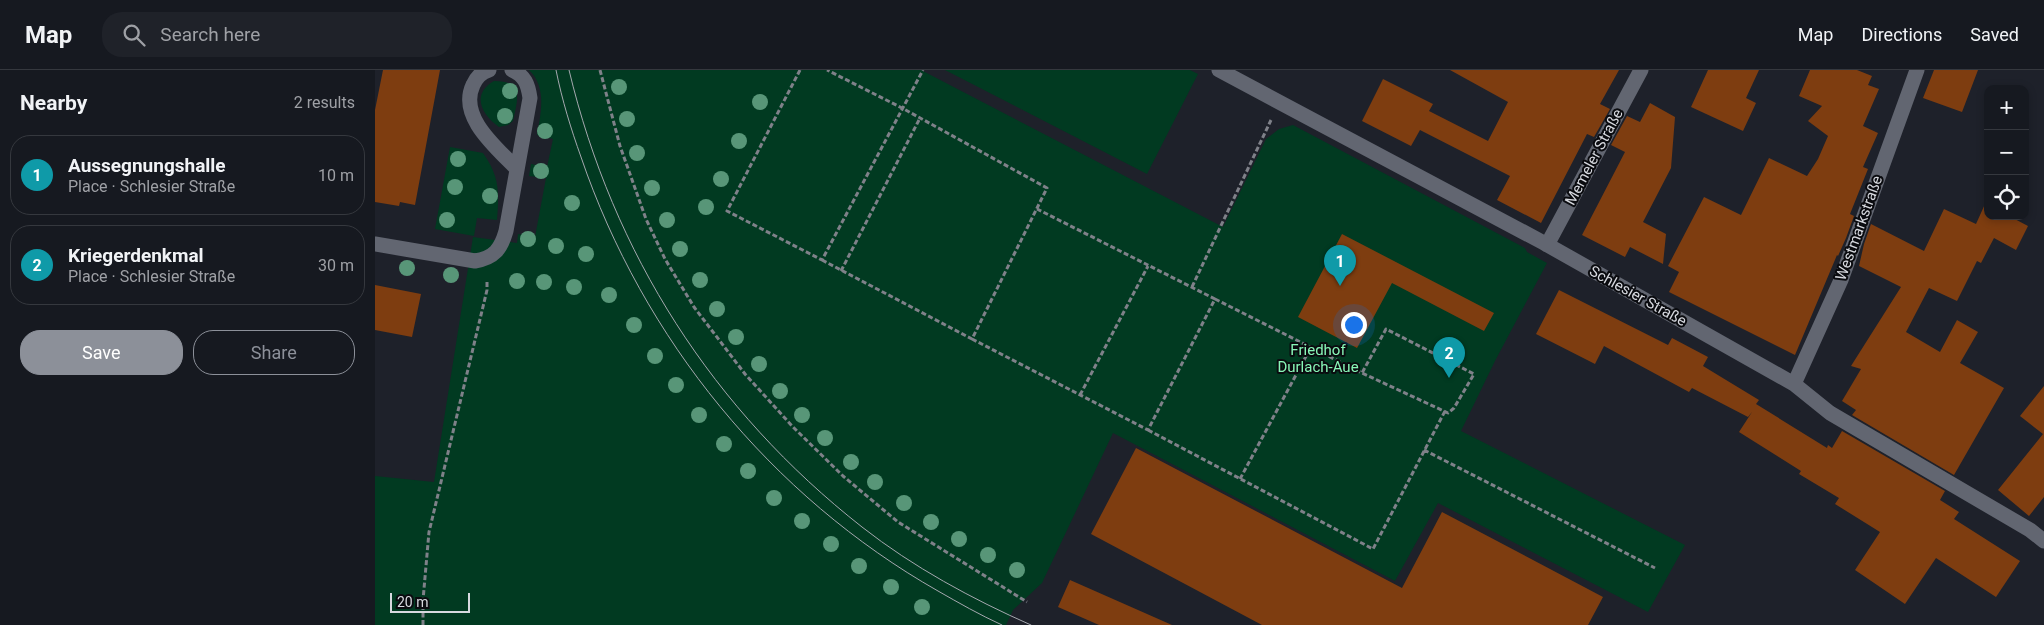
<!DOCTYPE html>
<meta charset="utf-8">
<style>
:root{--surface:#161920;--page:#1f2229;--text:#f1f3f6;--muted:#9ea0a5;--line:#35383e;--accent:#8c9099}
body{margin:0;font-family:Roboto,sans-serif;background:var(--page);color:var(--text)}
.controls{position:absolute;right:15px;top:15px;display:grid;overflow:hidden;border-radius:10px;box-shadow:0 2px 8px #0003}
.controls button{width:45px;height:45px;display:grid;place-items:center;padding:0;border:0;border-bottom:1px solid var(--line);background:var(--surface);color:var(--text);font:25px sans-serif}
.scale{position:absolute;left:15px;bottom:12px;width:80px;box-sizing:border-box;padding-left:5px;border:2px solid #d7d9df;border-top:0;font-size:14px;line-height:18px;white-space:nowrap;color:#d7d9df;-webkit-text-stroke:4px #0a0b0f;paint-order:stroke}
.you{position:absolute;left:978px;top:254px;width:18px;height:18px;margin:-12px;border:4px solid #fff;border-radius:50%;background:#1a73e8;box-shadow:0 0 0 8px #1a73e833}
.badge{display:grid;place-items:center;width:32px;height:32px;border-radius:50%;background:var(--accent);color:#fff;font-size:16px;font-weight:700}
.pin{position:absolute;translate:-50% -41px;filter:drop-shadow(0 1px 2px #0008)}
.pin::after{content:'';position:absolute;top:26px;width:18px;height:15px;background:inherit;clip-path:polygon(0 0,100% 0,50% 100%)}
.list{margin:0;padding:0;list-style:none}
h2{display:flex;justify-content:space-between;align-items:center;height:65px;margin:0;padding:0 20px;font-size:21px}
h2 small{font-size:16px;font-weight:400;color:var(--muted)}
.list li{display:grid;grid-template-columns:32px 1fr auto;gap:15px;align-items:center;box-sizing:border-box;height:80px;margin:0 10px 10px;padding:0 10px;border:1px solid var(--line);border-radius:20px}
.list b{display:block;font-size:19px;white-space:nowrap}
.list p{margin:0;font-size:16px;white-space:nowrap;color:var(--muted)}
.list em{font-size:16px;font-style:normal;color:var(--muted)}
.actions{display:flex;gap:10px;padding:15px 20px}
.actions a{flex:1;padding:11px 0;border:1px solid var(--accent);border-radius:20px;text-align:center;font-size:18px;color:var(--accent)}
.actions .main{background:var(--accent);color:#fff}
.icon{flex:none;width:28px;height:28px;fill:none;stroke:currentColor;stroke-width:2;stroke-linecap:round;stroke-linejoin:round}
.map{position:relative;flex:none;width:1669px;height:555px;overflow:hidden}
header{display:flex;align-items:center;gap:30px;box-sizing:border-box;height:70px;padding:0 25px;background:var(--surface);border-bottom:1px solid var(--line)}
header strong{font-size:24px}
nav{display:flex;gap:28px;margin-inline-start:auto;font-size:18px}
.search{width:350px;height:45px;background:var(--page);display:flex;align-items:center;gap:12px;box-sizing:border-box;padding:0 18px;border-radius:20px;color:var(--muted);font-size:19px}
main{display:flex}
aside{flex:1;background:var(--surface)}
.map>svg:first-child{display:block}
.green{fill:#013a21}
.building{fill:#7e3d10}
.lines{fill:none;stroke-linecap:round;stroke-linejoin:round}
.path{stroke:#7f8189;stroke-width:3;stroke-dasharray:5 2.5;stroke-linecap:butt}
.street{stroke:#626671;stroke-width:15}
.tram{stroke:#a5a8af;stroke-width:1}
.tree{fill:#589678}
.labels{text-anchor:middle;stroke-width:4;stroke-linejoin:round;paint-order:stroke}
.street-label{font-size:15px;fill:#d7d9df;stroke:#0a0b0f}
.park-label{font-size:15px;fill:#88f6b7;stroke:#0a0b0f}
</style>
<header>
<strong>Map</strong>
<div class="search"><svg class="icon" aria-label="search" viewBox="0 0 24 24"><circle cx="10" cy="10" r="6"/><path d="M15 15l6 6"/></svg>Search here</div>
<nav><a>Map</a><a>Directions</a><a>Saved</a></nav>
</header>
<main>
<aside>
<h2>Nearby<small>2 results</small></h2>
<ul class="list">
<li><span class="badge" style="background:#0f9aa8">1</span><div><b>Aussegnungshalle</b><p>Place · Schlesier Straße</p></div><em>10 m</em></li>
<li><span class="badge" style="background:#0f9aa8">2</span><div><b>Kriegerdenkmal</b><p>Place · Schlesier Straße</p></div><em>30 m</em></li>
</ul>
<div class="actions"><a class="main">Save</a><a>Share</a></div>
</aside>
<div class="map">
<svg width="1669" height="555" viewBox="0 0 1669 555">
<rect width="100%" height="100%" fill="#1e212a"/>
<path class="green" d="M154 0H546L848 157 891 69 904 59 918 55 1150 178 1152 182 1172 193 1120 291 1086 361 1310 475 1273 542 1063 433 1020 511 738 363 667 513 638 540 631 555H0V406L59 412 98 167 142 173 143 164 160 167 171 108 154 106 156 94 172 97 178 69 162 65C166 43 172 17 154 0Z
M570 0H815L823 4 772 104Z
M119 11C149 11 143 28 138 51L133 55 124 57C106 44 96 24 119 11Z
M75 77 108 83C125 107 124 122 122 150L102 148 99 166 60 159Z"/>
<path class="building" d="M8 0H65L40 135 25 132 24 136 0 132V40Z
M1075 0H1244L1225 34 1235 39 1219 67 1212 64 1166 153 1122 130 1135 106 1045 60 1036 76 987 51 1008 9 1058 34 1054 41 1113 71 1133 32Z
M1333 0H1384L1371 28 1381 33 1368 61 1316 37Z
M1435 0H1482L1497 6 1493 15 1504 19 1488 56 1503 63 1488 97 1493 99 1475 144 1479 146 1471 168 1463 186 1462 185 1420 285 1294 222 1304 202 1293 196 1329 127 1366 145 1394 88 1432 106 1443 89 1453 66 1433 51 1447 36 1424 26Z
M1559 0H1603L1587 42 1548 28Z
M1275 33 1300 47 1296 98 1268 152 1291 164 1288 194 1255 177 1250 187 1207 165 1250 82 1236 75 1252 46 1265 52Z
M1610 134 1613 135V146H1634L1653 156 1641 180 1619 168 1606 193 1602 191 1582 231 1554 218 1531 262 1565 282 1582 250 1603 262 1585 293 1629 318 1579 405 1477 345 1481 340 1467 331 1486 299 1476 296 1526 217 1484 196 1489 174 1496 154 1549 181 1569 139 1601 154Z
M967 164 1119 243 1109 261 1017 213 982 278 923 247Z
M0 215 46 224 37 267 0 260Z
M1184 220 1293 275 1297 268 1333 287 1328 296 1384 330 1381 334 1452 378 1453 375 1457 378 1467 361 1570 421 1565 430 1584 442 1579 449 1645 491 1621 527 1561 488 1530 534 1480 500 1505 462 1460 434 1464 428 1424 404 1426 401 1364 362 1377 342 1373 347 1317 318 1314 322 1229 276 1220 294 1161 264Z
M1669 316V427L1654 446 1623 420 1668 364 1645 346Z
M761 378 1027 518 1067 442 1228 527 1213 555H887L716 464Z
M695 510 797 555H724L683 537Z"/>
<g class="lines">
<path class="path" d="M225 0 245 76 271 149 290 189 319 237 370 304 418 357 468 406 523 452 652 532
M425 0 352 141 447 190 548 0
M447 190 597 269 672 118 527 38 452 0
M466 201 545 48
M817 217 896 50
M840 229 987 303 1073 343 1079 338 1099 304 1011 259 987 303
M597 269 773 360 840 229 662 139
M705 325 773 196
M773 360 998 479 1070 341
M1049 380 1280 498
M865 409 936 277
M48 555V530L54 462 112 220V210"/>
<path class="street" d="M114 0C107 2 101 8 98 15 83 47 122 78 142 99
M844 0 1169 173 1419 314 1455 343 1655 460 1669 471
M0 174 100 191C119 188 126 179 131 161L155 28C153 14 150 6 137 0
M1172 175 1266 0
M1419 314 1466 210 1542 0"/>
<path class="tram" d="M181 0C187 30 196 59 206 87 268 269 396 426 563 521 584 533 605 545 627 555
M194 0C238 184 338 340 487 457 538 497 597 529 656 555"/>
</g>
<g class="tree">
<circle cx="244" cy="17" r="8"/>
<circle cx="135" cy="21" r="8"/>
<circle cx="385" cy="32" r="8"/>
<circle cx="130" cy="46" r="8"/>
<circle cx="252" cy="49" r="8"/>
<circle cx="170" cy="61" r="8"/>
<circle cx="364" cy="71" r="8"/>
<circle cx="262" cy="83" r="8"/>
<circle cx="83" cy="89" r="8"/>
<circle cx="166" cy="101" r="8"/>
<circle cx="346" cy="109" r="8"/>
<circle cx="80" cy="117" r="8"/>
<circle cx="277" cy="118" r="8"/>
<circle cx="115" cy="126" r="8"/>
<circle cx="197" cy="133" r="8"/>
<circle cx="331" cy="137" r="8"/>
<circle cx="72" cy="150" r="8"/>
<circle cx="292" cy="150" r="8"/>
<circle cx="153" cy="169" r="8"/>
<circle cx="181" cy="176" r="8"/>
<circle cx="305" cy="179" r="8"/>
<circle cx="211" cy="184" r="8"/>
<circle cx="32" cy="198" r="8"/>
<circle cx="76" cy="205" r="8"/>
<circle cx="325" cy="210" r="8"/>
<circle cx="142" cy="211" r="8"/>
<circle cx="169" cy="212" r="8"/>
<circle cx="199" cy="217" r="8"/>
<circle cx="234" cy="225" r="8"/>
<circle cx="342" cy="239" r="8"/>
<circle cx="259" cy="255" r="8"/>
<circle cx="361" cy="267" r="8"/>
<circle cx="280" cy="286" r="8"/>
<circle cx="384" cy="294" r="8"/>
<circle cx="301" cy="315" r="8"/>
<circle cx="405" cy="321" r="8"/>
<circle cx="324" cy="345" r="8"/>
<circle cx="427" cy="345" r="8"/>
<circle cx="450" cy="368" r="8"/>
<circle cx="349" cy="374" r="8"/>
<circle cx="476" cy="392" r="8"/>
<circle cx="373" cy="401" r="8"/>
<circle cx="500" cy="412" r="8"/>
<circle cx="399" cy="428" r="8"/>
<circle cx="529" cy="433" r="8"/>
<circle cx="427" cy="451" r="8"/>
<circle cx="556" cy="452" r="8"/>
<circle cx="584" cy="469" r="8"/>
<circle cx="456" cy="474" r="8"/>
<circle cx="613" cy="485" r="8"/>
<circle cx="484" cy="496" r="8"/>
<circle cx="642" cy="500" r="8"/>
<circle cx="516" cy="517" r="8"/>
<circle cx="547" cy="537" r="8"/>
</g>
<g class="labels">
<g class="street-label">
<text transform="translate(1219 87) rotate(-62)" y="5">Memeler Straße</text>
<text transform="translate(1484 158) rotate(-70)" y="5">Westmarkstraße</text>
<text transform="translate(1263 226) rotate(29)" y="5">Schlesier Straße</text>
</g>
<g class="park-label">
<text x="943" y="285">Friedhof<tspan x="943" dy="17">Durlach-Aue</tspan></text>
</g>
</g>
</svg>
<div class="controls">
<button>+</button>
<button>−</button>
<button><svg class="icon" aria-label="locate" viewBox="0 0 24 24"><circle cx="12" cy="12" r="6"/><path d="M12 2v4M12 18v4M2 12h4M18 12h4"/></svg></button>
</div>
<div class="scale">20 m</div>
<div class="you"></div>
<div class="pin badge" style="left:965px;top:216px;background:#0f9aa8">1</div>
<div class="pin badge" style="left:1074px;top:308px;background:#0f9aa8">2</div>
</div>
</main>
